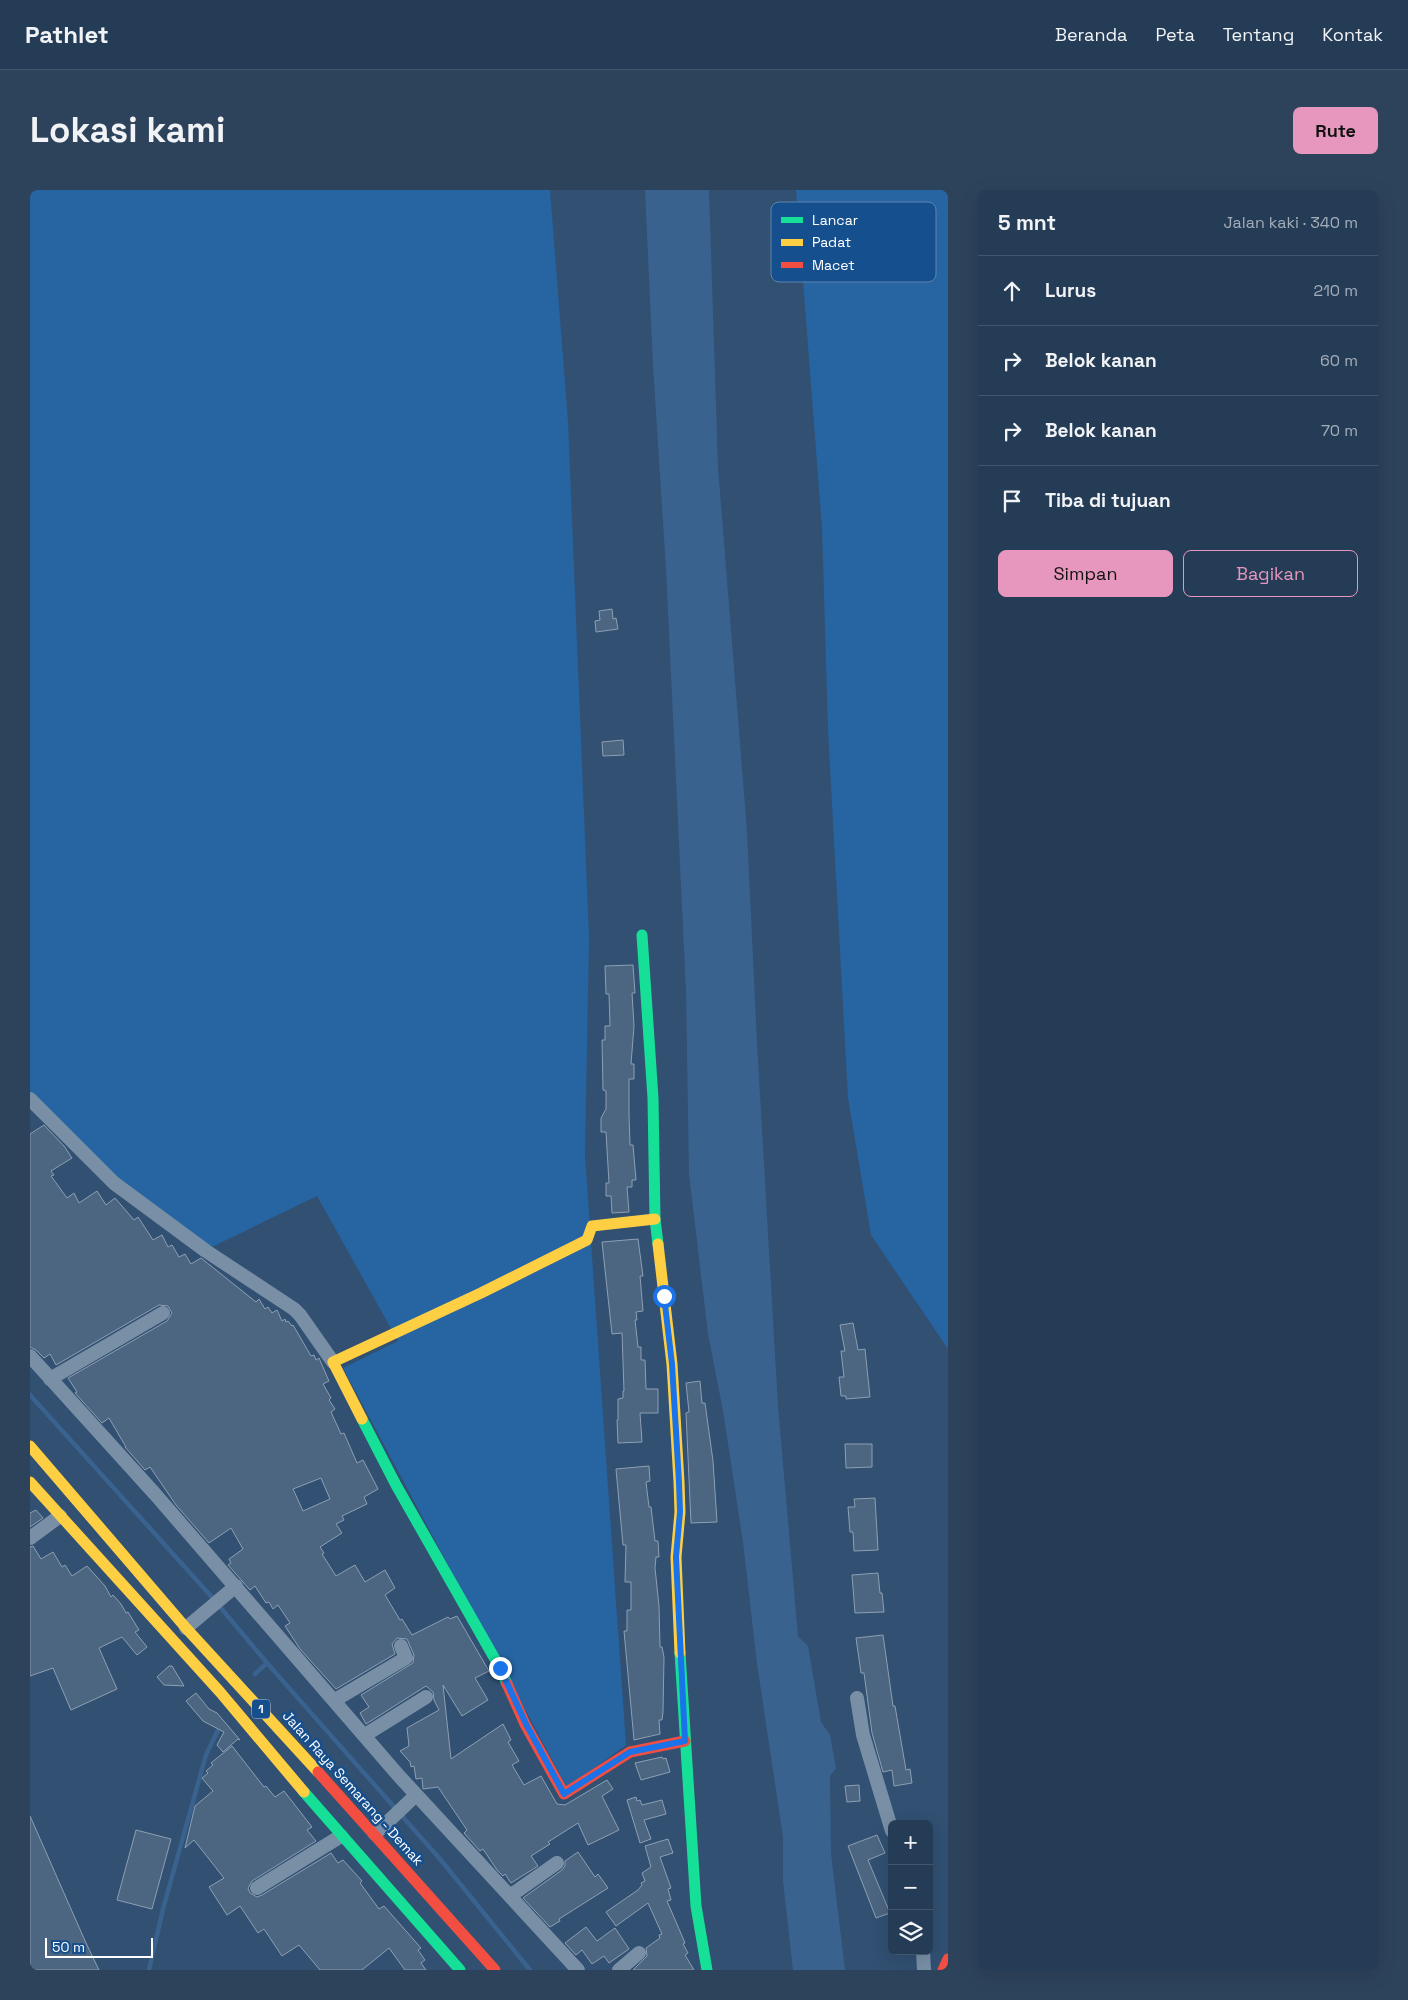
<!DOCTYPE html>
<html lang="id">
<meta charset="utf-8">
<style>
:root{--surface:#253c56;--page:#2d435c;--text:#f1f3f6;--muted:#a3adb9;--line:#42566c;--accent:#e797bd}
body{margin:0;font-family:"Space Grotesk",sans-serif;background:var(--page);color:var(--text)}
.controls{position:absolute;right:15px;bottom:15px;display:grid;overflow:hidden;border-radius:8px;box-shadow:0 5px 20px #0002}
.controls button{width:45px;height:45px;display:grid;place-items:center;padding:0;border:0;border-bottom:1px solid var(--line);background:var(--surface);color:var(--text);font:25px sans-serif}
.scale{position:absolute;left:15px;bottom:12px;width:108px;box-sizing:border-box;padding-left:5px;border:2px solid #fff;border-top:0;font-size:14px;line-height:18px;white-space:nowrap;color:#fff;-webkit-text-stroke:4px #164f8d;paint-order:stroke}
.stop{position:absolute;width:15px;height:15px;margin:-11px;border:4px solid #1a73e8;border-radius:50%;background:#fff}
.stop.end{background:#1a73e8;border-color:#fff;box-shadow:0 1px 5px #0008}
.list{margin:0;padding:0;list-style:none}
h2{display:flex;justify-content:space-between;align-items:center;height:65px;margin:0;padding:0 20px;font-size:21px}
h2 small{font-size:16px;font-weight:400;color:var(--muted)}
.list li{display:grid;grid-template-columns:32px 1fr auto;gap:15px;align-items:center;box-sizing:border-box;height:70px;padding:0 20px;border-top:1px solid var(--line)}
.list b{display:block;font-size:19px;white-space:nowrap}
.list em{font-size:16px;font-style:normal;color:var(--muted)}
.actions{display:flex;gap:10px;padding:15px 20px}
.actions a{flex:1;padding:11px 0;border:1px solid var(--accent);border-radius:8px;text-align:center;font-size:18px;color:var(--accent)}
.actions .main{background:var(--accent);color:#111}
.icon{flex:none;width:28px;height:28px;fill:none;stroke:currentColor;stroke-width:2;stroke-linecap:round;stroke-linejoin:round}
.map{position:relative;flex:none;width:918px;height:1780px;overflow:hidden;border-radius:8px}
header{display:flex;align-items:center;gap:30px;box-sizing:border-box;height:70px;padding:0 25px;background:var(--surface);border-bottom:1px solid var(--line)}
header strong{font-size:24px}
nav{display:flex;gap:28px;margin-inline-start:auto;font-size:18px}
.intro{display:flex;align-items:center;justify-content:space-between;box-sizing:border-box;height:120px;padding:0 30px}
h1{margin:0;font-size:35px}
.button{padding:12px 22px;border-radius:8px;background:var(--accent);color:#111;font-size:18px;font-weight:700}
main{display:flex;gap:30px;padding:0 30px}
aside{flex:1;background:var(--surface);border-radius:8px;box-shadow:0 5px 20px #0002}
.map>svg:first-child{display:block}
.green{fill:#2764a2}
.water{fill:#3a628e}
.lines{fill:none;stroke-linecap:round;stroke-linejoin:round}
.stream{stroke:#3a628e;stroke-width:4.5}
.building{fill:#4c6581;stroke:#8da0b4;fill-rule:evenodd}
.street{stroke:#788fa6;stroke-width:14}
.fast{stroke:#16e098;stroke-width:11}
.slow{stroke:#ffcf43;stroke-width:11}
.jam{stroke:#f24e42;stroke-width:11}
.route{stroke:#1a73e8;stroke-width:6}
.labels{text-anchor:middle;stroke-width:5;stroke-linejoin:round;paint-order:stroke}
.shield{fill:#164f8d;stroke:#b9cadd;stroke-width:1}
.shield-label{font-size:12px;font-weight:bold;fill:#fff}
.street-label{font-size:14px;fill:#fff;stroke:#164f8d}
.key{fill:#164f8d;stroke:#5c84af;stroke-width:1}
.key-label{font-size:14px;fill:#fff}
</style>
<header>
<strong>Pathlet</strong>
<nav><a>Beranda</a><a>Peta</a><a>Tentang</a><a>Kontak</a></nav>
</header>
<div class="intro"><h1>Lokasi kami</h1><a class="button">Rute</a></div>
<main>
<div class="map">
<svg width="918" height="1780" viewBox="0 0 918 1780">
<rect width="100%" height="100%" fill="#315072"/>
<path class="green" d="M0 0H520L538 231 559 747 555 966 596 1555 537 1598 313 1178 368 1151 287 1006 180 1058 92 997 0 904Z
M766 0H918V1159L841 1045 818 908 798 540 792 338Z"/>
<path class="water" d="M615 0H679L688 277 717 641 727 853 748 1216 768 1446 778 1456 791 1532 800 1545 806 1578 800 1586 801 1664 815 1780H763L753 1691V1647L727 1474 713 1352 693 1221 678 1144 659 984 656 801 636 379 623 175Z"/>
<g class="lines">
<path class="stream" d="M0 1205 180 1405 237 1473 410 1669 500 1780
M225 1484 237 1473
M119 1780 133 1719 176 1565 190 1536"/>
</g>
<path class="building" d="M582 419 583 429 586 428 588 439 566 442 565 431 570 430 569 421Z
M593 550 594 565 573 566 572 552Z
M603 775 605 803H602L604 836 601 874H604V889H599V925L600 955H603L606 990H602V997H597L599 1022 582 1023 581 1006H576V993H579L576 942H571V928L576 919V901L573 900 572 850H575V836H580L579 804H576L575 776Z
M14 935 34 956 42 968 21 981 24 985 21 986 37 1008 44 1003 49 1013 67 1001 76 1015 85 1008 104 1030 108 1027 123 1050 132 1045 138 1057 142 1055 149 1067 155 1064 161 1074 171 1068 226 1112 229 1109 235 1119 238 1117 242 1123 247 1120 252 1131 255 1129 256 1132 258 1131 262 1136 263 1135 281 1166 284 1165 286 1170 289 1168 299 1191 293 1194 301 1208 299 1210 305 1219 301 1222 311 1244 314 1243 327 1273 333 1270 348 1299 334 1307 337 1314 312 1326 314 1330 306 1334 312 1343 290 1357 294 1363 292 1364 306 1386 325 1375 335 1392 355 1380 365 1398 355 1405 370 1430 372 1429 382 1445 418 1427 420 1429 427 1426 459 1481 445 1488 458 1510 432 1526 413 1495 421 1569 473 1534 481 1550 478 1552 489 1571 482 1575 494 1595 511 1586 527 1614 535 1615 577 1590 583 1599 572 1606 589 1640 558 1655 548 1633 518 1652 520 1654 501 1666 508 1676 481 1693 475 1684 473 1686 467 1680 453 1659 450 1661 434 1643 437 1640 408 1597 393 1599 392 1588 386 1589 384 1576 381 1577 380 1572 370 1561 379 1556 377 1538 409 1520 404 1510 403 1502 396 1496 336 1534 330 1523 339 1517 331 1505 383 1473 384 1465 377 1449 367 1448 362 1454 365 1464 306 1499 270 1459 255 1436 260 1433 248 1415 243 1419 239 1412 236 1413 225 1396 220 1400 198 1375 201 1373 199 1369 213 1359 201 1338 179 1353 146 1315 120 1277 115 1280 95 1257H96L79 1228 72 1233 45 1203 47 1202 38 1188 137 1131 142 1123 138 1116 129 1115 26 1175 20 1164 14 1168 6 1160 0 1157V944ZM291 1288 300 1309 273 1321 263 1299Z
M608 1049 613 1086H610L613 1121 606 1122 607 1130H605L608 1157H611V1170H615L616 1199H628V1223H610L612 1252 588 1253 587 1230H588V1209L593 1208V1201H594L592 1143 582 1144 572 1052Z
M823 1133 828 1160 835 1159 840 1207 816 1209V1206H811L809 1187H814L811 1161H815L810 1135Z
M670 1191 672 1213H675L683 1271 687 1332 661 1333 656 1223 659 1222 656 1193Z
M815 1254H842V1277L816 1278Z
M619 1276 620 1291 616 1292 619 1317H621L625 1351H628L629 1367H626L625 1378 629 1416 630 1457H632L634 1467 633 1522 632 1530H629L630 1544 604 1550 594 1441H597V1420H601V1392H595L596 1355H593L586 1279Z
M845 1308 848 1360 824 1361 823 1342H820L818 1317H825L824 1309Z
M6 1320 13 1328 0 1337V1323Z
M3 1356 11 1369 23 1362 32 1377 35 1375 42 1386 57 1376 75 1396 81 1407 83 1405 91 1414 96 1423 98 1422 109 1440 105 1442 117 1457 107 1465 92 1447 69 1458 87 1499 41 1520 23 1478 0 1486V1357Z
M848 1383 850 1403H852L854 1422 825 1423 822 1385Z
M853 1445 863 1516H865L876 1580 880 1579 882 1593 864 1596 862 1580 853 1582 842 1543 834 1483H831L826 1448Z
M139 1476H142L154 1496 134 1495 127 1487Z
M166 1503 179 1519 187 1523 210 1550 208 1549 193 1562 187 1555 194 1542 173 1531 156 1511Z
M202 1556 234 1597 236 1596 245 1607 254 1601 282 1637 277 1640 286 1651 222 1691 218 1698 220 1703 227 1707 232 1705 301 1663 308 1673 313 1670 332 1691 330 1693 349 1719 354 1716 391 1758 388 1760 395 1770 391 1773 396 1780H375L359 1758 332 1780H290L269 1755 252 1766 234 1739 228 1743 210 1716 197 1725 179 1697 194 1688 164 1650 155 1658 165 1616 183 1601 172 1588 178 1583 176 1581 183 1575 181 1573Z
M632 1567 633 1569 636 1568 640 1582 611 1590 605 1573Z
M829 1595 830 1611 817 1612 815 1596Z
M606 1607 607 1611 610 1610 612 1615 632 1610 636 1624 614 1630 621 1649 610 1653 597 1610Z
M0 1626 56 1753 69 1780H0Z
M106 1640 141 1649 122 1719 87 1710Z
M847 1645 855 1663 838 1670 860 1723 846 1728 818 1656Z
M638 1649 643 1663 630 1667 641 1698 638 1699 641 1710 637 1711 655 1753 653 1754 658 1763 655 1765 664 1780H603L617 1766 616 1758 630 1748 629 1745 632 1744 618 1713 586 1736 576 1722 608 1700 612 1695 611 1693 615 1691 612 1683 621 1677 615 1656Z
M548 1662 565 1687 568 1684 578 1698 529 1729 530 1731 520 1737 493 1708 532 1680 535 1676V1671Z
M556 1737 567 1751 585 1738 599 1759 579 1773 574 1766 562 1774 552 1760 546 1765 535 1753Z"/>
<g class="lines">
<path class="street" d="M0 909 84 993 176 1061 264 1119 270 1125 303 1172
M0 1166 125 1304 369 1586 548 1780
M20 1189 133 1123
M0 1348 30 1326
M156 1438 206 1396
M827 1508 833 1545 862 1641
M305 1510 376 1468 371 1456
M335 1545 396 1507
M345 1644 386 1605
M227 1698 311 1646
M480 1706 527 1673
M893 1761 894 1780
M589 1780 609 1763"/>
<path class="fast" d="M612 745 623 908 625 1029 628 1054
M332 1229 366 1295 470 1478 477 1494
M650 1463 666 1716 677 1780
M274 1602 430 1780"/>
<path class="slow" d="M628 1054 642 1174 649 1292 650 1322 646 1367 650 1463
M332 1229 303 1172 451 1103 557 1050 562 1036 625 1029
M0 1256 156 1438 288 1582
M0 1292 190 1502 274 1602"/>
<path class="jam" d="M477 1494 495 1534 534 1604 600 1562 655 1551
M288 1582 465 1780
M913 1780 918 1769"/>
</g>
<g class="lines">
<path class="route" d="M470 1478 496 1534 534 1604 600 1562 655 1551 646 1367 650 1322 649 1292 642 1174 634 1106"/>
</g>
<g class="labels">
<rect class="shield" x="222" y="1509.5" width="18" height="19" rx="4"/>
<g class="shield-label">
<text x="231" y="1523">1</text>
</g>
<g class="street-label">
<text transform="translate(323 1598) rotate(48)" y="5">Jalan Raya Semarang - Demak</text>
</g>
</g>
<rect x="741" y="12" width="165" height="80" rx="8" class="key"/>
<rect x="751" y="27" width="22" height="6" fill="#16e098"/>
<rect x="751" y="49" width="22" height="7" fill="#ffcf43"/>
<rect x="751" y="72" width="22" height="6" fill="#f24e42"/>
<g class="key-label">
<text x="782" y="35">Lancar</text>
<text x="782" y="57">Padat</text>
<text x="782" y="80">Macet</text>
</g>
</svg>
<div class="controls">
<button>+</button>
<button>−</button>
<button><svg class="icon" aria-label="layers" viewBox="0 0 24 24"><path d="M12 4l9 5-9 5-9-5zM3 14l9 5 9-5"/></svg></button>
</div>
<div class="scale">50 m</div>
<div class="stop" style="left:634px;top:1106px"></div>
<div class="stop end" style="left:470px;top:1478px"></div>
</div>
<aside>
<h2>5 mnt<small>Jalan kaki · 340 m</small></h2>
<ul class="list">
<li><svg class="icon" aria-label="ahead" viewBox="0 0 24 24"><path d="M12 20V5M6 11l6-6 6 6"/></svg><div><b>Lurus</b></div><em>210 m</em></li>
<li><svg class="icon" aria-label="right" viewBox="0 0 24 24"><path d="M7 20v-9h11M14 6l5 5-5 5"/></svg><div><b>Belok kanan</b></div><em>60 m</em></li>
<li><svg class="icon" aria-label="right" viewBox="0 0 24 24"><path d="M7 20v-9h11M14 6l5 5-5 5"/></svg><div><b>Belok kanan</b></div><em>70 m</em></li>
<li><svg class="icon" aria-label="arrive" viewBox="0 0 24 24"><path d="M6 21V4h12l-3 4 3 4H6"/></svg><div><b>Tiba di tujuan</b></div></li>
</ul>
<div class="actions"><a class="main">Simpan</a><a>Bagikan</a></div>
</aside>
</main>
